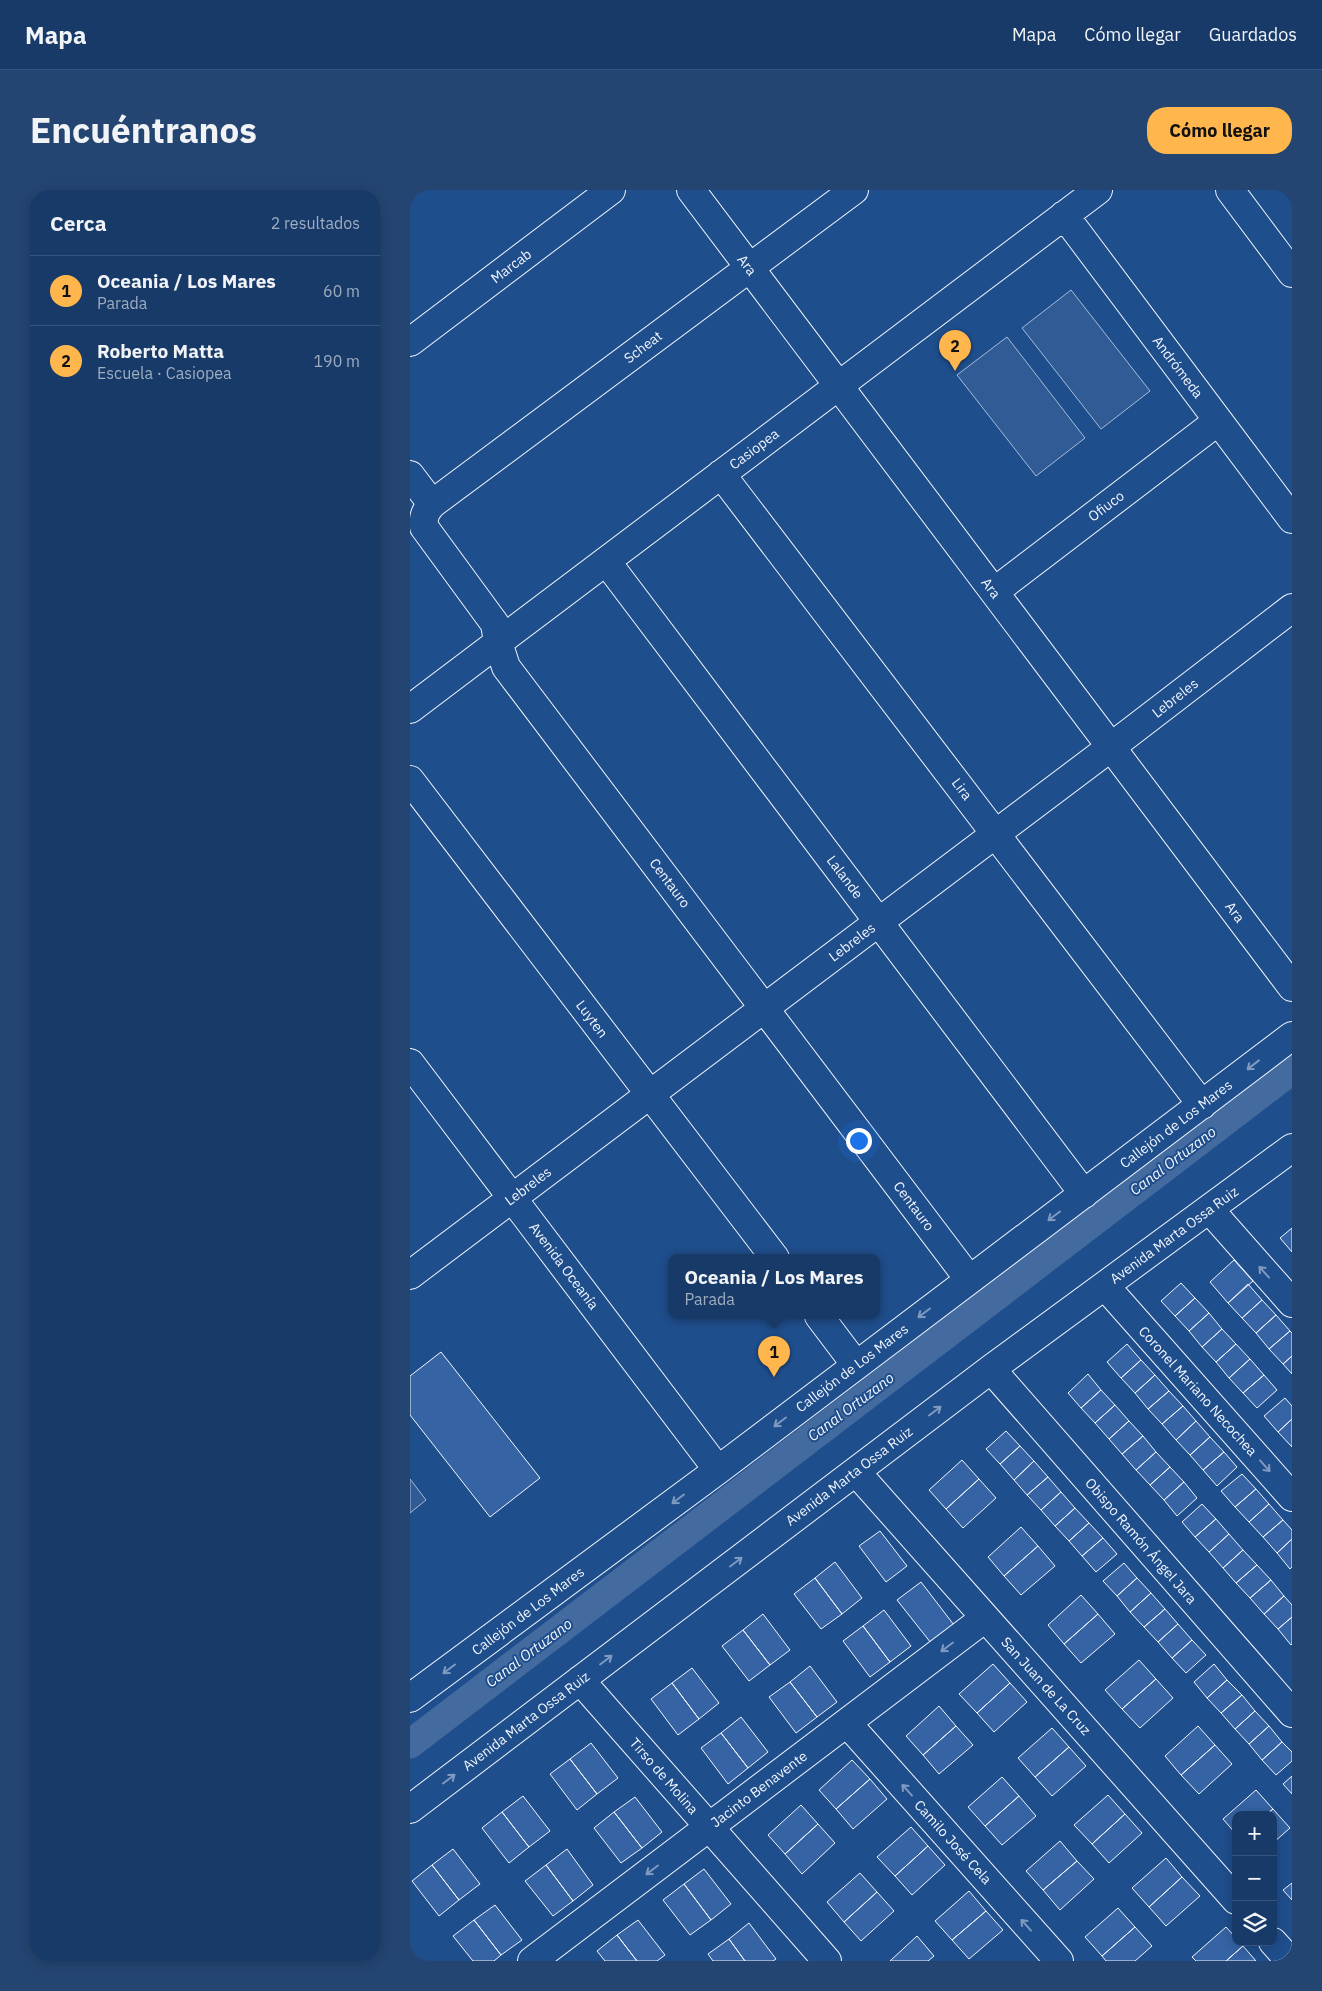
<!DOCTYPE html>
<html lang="es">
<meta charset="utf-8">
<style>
:root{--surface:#173a69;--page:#244571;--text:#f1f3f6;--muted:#9eadc0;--line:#36547d;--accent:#ffb74d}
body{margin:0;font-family:"IBM Plex Sans",sans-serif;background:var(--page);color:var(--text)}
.controls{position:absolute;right:15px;bottom:15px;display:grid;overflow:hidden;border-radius:10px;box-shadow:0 2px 12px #0003}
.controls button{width:45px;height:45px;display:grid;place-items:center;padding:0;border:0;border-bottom:1px solid var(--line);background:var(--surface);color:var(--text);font:25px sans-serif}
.you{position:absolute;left:448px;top:950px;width:18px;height:18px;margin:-12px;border:4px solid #fff;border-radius:50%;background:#1a73e8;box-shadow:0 0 0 8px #1a73e833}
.badge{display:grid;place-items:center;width:32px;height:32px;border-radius:50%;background:var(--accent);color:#111;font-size:16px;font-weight:700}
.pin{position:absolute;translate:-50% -41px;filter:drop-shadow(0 1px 2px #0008)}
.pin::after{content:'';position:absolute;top:26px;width:18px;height:15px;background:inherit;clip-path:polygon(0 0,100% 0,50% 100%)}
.popup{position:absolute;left:258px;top:1064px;width:212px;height:65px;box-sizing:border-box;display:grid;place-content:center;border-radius:10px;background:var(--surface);filter:drop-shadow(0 1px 4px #0005);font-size:16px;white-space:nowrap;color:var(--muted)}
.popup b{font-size:19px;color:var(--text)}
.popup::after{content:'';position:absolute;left:50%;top:100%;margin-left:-10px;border:10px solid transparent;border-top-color:var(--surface)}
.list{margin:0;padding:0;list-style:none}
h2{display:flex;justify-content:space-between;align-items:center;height:65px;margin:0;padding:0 20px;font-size:21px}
h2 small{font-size:16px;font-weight:400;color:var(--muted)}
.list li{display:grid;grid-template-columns:32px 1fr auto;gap:15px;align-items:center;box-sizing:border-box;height:70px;padding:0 20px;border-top:1px solid var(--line)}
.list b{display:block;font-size:19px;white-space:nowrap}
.list p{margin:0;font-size:16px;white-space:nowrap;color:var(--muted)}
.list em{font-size:16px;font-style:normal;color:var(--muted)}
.icon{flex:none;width:28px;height:28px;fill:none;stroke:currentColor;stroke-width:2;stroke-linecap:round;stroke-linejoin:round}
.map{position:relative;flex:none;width:882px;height:1771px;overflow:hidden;border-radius:20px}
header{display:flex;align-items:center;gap:30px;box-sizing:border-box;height:70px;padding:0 25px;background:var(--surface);border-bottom:1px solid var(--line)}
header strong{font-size:24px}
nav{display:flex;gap:28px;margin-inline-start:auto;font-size:18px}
.intro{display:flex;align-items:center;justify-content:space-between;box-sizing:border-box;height:120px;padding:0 30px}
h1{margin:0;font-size:35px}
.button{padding:12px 22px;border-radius:20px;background:var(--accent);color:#111;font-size:18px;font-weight:700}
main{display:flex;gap:30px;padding:0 30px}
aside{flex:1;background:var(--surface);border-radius:20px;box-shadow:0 2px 12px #0003}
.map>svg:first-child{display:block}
.grass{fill:#305b95;stroke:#a8bbd7}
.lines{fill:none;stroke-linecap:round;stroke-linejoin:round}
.canal{stroke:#446ba0;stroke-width:29}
.building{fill:#3563a3;stroke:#f2f6ff}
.minor-casing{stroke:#f2f6ff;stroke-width:30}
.minor{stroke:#1f4e8c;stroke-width:28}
.oneway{stroke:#7e9ac0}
.labels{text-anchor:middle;stroke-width:4;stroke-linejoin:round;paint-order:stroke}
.street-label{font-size:14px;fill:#f2f6ff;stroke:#1f4e8c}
.water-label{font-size:15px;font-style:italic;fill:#f2f6ff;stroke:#1f4e8c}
</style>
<header>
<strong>Mapa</strong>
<nav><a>Mapa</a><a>Cómo llegar</a><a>Guardados</a></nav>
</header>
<div class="intro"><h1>Encuéntranos</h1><a class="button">Cómo llegar</a></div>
<main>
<aside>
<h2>Cerca<small>2 resultados</small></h2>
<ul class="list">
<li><span class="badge">1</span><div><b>Oceania / Los Mares</b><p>Parada</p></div><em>60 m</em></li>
<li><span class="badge">2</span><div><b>Roberto Matta</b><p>Escuela · Casiopea</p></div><em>190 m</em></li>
</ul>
</aside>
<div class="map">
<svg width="882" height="1771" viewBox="0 0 882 1771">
<rect width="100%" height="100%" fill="#1f4e8c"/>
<path class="grass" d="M661 100 740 201 691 239 612 138Z
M597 147 675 248 626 286 547 185Z
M0 1289 16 1310 0 1323Z"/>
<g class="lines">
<path class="canal" d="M0 1554 882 880"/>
</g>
<path class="building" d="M882 1038V1062L870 1048Z
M824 1070 843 1091 818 1113 800 1092Z
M771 1093 785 1108 765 1126 751 1111Z
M838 1094 852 1110 832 1128 818 1113Z
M785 1108 799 1123 779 1141 765 1126Z
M852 1110 866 1125 846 1143 832 1128Z
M799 1123 812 1139 792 1157 779 1141Z
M866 1125 880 1141 859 1159 846 1143Z
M812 1139 826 1154 806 1172 792 1157Z
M880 1141 882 1143V1166L873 1174 859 1159Z
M717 1154 731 1170 711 1188 697 1172Z
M826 1154 840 1169 819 1188 806 1172Z
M31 1162 130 1288 80 1327 0 1225V1186Z
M882 1166V1184L873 1174Z
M840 1169 854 1185 833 1203 819 1188Z
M731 1170 745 1185 725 1203 711 1188Z
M678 1184 691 1200 671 1218 658 1203Z
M745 1185 759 1201 738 1219 725 1203Z
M854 1185 867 1200 847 1218 833 1203Z
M691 1200 705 1215 685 1233 671 1218Z
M759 1201 773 1216 752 1234 738 1219Z
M875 1208 882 1216V1229L868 1242 854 1226Z
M705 1215 719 1231 699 1249 685 1233Z
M773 1216 786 1231 766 1250 752 1234Z
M882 1229V1257L868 1242Z
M719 1231 733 1246 712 1264 699 1249Z
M786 1231 800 1247 780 1265 766 1250Z
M596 1241 610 1256 590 1274 576 1259Z
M733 1246 746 1262 726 1280 712 1264Z
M800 1247 814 1262 793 1280 780 1265Z
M610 1256 624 1271 604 1290 590 1274Z
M746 1262 760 1277 740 1295 726 1280Z
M814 1262 827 1277 807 1296 793 1280Z
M552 1270 569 1289 536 1319 519 1300Z
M624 1271 638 1287 617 1305 604 1290Z
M760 1277 774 1292 754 1310 740 1295Z
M832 1284 846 1299 825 1317 811 1301Z
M638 1287 651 1302 631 1320 617 1305Z
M569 1289 586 1308 553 1338 536 1319Z
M774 1292 787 1308 767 1326 754 1310Z
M846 1299 859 1314 839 1332 825 1317Z
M651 1302 665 1318 645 1336 631 1320Z
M792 1314 806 1329 785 1347 772 1332Z
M859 1314 873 1330 853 1347 839 1332Z
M665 1318 679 1333 659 1351 645 1336Z
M806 1329 819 1344 799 1362 785 1347Z
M873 1330 882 1340V1349L867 1363 853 1347Z
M679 1333 693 1348 672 1366 659 1351Z
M611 1337 628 1356 594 1386 578 1367Z
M470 1341 497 1376 476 1392 449 1356Z
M819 1344 833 1360 813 1378 799 1362Z
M693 1348 707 1364 686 1382 672 1366Z
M882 1349V1377L880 1379 867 1363Z
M628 1356 645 1376 611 1405 594 1386Z
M833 1360 847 1375 826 1393 813 1378Z
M425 1372 452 1408 432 1424 405 1388Z
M714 1373 727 1388 707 1406 693 1391Z
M847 1375 861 1390 840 1408 826 1393Z
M405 1388 432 1424 411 1439 384 1404Z
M727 1388 741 1403 720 1422 707 1406Z
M861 1390 874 1406 854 1424 840 1408Z
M511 1392 544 1435 521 1453 487 1410Z
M741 1403 755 1419 734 1437 720 1422Z
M671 1405 688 1424 654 1454 638 1435Z
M874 1406 882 1415V1427L868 1439 854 1424Z
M755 1419 768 1434 748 1452 734 1437Z
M474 1420 501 1456 480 1472 453 1436Z
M353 1424 380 1460 360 1475 333 1440Z
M688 1424 705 1444 671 1473 654 1454Z
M882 1427V1454L881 1455 868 1439Z
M768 1434 782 1450 762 1468 748 1452Z
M453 1436 480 1472 460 1487 433 1451Z
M333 1440 360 1475 339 1491 312 1456Z
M782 1450 796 1465 776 1483 762 1468Z
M729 1470 746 1489 712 1519 695 1500Z
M583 1474 600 1493 567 1523 549 1504Z
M804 1474 817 1490 797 1508 784 1492Z
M400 1476 427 1512 407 1527 380 1492Z
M282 1478 309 1513 289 1529 262 1493Z
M746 1489 763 1508 730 1538 712 1519Z
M817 1490 832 1505 811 1523 797 1508Z
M380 1492 407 1527 386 1543 359 1507Z
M262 1493 289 1529 268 1545 241 1509Z
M600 1493 617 1512 584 1542 567 1523Z
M832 1505 845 1521 825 1539 811 1523Z
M529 1516 546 1536 513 1565 496 1546Z
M845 1521 859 1536 839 1554 825 1539Z
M331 1527 358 1562 338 1578 311 1543Z
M546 1536 563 1555 529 1584 513 1565Z
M788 1536 805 1555 771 1585 755 1566Z
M859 1536 872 1552 852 1570 839 1554Z
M642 1538 659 1557 625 1587 608 1568Z
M311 1543 338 1578 318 1594 291 1558Z
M872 1552 882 1562V1571L866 1585 852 1570Z
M181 1553 208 1588 187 1604 160 1569Z
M805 1555 822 1574 789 1604 771 1585Z
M659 1557 676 1576 642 1606 625 1587Z
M160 1569 187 1604 167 1620 140 1584Z
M442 1570 460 1589 426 1619 409 1600Z
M882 1586V1604L873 1594Z
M592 1587 609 1606 575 1636 558 1617Z
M460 1589 477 1609 443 1639 426 1619Z
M846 1600 863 1619 856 1625H826V1644L813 1629Z
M698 1605 715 1624 682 1654 664 1635Z
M113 1606 140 1641 119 1657 92 1622Z
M609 1606 626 1626 592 1655 575 1636Z
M225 1607 252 1642 232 1658 204 1622Z
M391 1615 408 1634 375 1664 358 1645Z
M863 1619 880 1638 863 1653V1625H856Z
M92 1622 119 1657 99 1673 72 1638Z
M204 1622 232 1658 211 1673 184 1638Z
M715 1624 732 1643 699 1673 682 1654Z
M408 1634 425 1653 392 1684 375 1664Z
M501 1637 518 1656 485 1686 467 1667Z
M650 1651 667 1671 633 1700 616 1681Z
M518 1656 535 1675 502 1705 485 1686Z
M43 1659 70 1694 49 1710 22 1675Z
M157 1659 183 1695 163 1711 136 1675Z
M756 1668 772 1687 739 1717 722 1698Z
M667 1671 684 1689 650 1720 633 1700Z
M22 1675 49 1710 29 1726 2 1691Z
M136 1675 163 1711 143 1726 115 1691Z
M294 1679 321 1714 301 1730 274 1694Z
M450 1683 467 1702 434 1732 417 1712Z
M772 1687 790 1706 756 1736 739 1717Z
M882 1693V1710L873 1700Z
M274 1694 301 1730 280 1745 253 1710Z
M559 1701 576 1721 542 1750 525 1731Z
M467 1702 484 1721 451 1751 434 1732Z
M85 1715 112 1750 91 1765 64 1730Z
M708 1718 725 1737 692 1766 675 1747Z
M576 1721 593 1740 559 1769 542 1750Z
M64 1730 91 1765 84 1771H63L43 1746Z
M228 1730 255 1765 247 1771H227L207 1745Z
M339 1733 366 1769 363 1771H335L319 1749Z
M725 1737 742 1756 725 1771H696L692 1766Z
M816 1737 826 1748V1752H829L833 1756 816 1771H786L782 1767Z
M207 1745 227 1771H195L187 1761Z
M507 1746 524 1766 518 1771H480Z
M319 1749 335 1771H303L298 1764Z
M833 1756 846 1771H816Z"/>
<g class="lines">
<g class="minor-casing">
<path id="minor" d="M281 0 882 797
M444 0 22 314C15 322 13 327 14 337L85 434 88 452 96 477 559 1089
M820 0 882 83
M654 25 882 329
M0 152 201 0
M311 284 792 915
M0 285 22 314
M196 371 674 1004
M584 402 808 231
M0 519 688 0
M0 590 365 1068
M0 873 308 1280
M799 1019 882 1113
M0 1085 701 557 882 418
M695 1096 882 1307
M409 1126 446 1175
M581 1179 882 1523
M446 1282 826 1710
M170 1490 417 1771
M0 1508 308 1280 882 846
M437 1533 649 1771
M0 1619 581 1179 882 958
M863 1752 880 1771
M122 1771 575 1428"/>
</g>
<use href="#minor" class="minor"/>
</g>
<defs><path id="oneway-shaft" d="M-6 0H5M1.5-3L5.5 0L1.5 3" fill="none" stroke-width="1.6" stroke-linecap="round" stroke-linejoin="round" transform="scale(1.25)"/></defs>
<g class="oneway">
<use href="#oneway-shaft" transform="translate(843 875) rotate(142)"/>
<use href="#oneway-shaft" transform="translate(644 1026) rotate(143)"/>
<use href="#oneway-shaft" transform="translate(854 1082) rotate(-132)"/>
<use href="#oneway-shaft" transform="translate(514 1123) rotate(143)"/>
<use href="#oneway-shaft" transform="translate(525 1221) rotate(-37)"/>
<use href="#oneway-shaft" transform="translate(370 1232) rotate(143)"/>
<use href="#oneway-shaft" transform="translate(855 1276) rotate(48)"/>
<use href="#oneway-shaft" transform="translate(268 1309) rotate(143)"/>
<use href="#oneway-shaft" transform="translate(326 1372) rotate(-37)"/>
<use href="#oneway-shaft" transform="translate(537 1457) rotate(143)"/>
<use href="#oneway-shaft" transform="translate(196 1470) rotate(-37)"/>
<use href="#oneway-shaft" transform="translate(39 1479) rotate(143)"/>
<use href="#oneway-shaft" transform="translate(39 1589) rotate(-37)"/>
<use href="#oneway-shaft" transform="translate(497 1600) rotate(-132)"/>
<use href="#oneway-shaft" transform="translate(242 1680) rotate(143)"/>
<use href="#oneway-shaft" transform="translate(616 1735) rotate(-132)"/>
</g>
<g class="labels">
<g class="street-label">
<text transform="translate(337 75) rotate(53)" y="5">Ara</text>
<text transform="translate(101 76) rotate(-37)" y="5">Marcab</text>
<text transform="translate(233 157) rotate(-37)" y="5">Scheat</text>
<text transform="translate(768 177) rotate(53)" y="5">Andrómeda</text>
<text transform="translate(344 259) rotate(-37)" y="5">Casiopea</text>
<text transform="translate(696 316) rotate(-37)" y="5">Ofiuco</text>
<text transform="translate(581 398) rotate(53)" y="5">Ara</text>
<text transform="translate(765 508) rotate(-38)" y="5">Lebreles</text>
<text transform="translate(552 599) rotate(53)" y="5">Lira</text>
<text transform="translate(435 687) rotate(53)" y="5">Lalande</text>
<text transform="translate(260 693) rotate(53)" y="5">Centauro</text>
<text transform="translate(825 722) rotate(53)" y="5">Ara</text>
<text transform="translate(442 752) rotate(-37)" y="5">Lebreles</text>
<text transform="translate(182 829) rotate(53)" y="5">Luyten</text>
<text transform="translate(766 934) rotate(-37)" y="5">Callejón de Los Mares</text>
<text transform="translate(118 996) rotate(-37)" y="5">Lebreles</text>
<text transform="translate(504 1016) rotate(53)" y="5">Centauro</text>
<text transform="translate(764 1045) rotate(-36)" y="5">Avenida Marta Ossa Ruiz</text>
<text transform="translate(154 1076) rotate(53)" y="5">Avenida Oceanía</text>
<text transform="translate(442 1178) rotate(-37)" y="5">Callejón de Los Mares</text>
<text transform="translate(788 1201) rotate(48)" y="5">Coronel Mariano Necochea</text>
<text transform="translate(439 1286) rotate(-37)" y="5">Avenida Marta Ossa Ruiz</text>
<text transform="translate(731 1351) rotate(49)" y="5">Obispo Ramón Ángel Jara</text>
<text transform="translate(118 1421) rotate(-37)" y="5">Callejón de Los Mares</text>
<text transform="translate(636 1496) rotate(48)" y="5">San Juan de La Cruz</text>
<text transform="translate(116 1531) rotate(-37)" y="5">Avenida Marta Ossa Ruiz</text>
<text transform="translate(254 1586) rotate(49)" y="5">Tirso de Molina</text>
<text transform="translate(349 1599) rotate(-37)" y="5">Jacinto Benavente</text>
<text transform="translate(543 1652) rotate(48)" y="5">Camilo José Cela</text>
</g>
<g class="water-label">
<text transform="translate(763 971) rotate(-37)" y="5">Canal Ortuzano</text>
<text transform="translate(441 1217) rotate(-37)" y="5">Canal Ortuzano</text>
<text transform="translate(119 1463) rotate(-37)" y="5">Canal Ortuzano</text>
</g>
</g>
</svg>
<div class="controls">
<button>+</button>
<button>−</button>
<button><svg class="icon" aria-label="layers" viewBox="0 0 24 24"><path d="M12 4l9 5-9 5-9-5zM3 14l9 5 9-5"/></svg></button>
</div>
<div class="you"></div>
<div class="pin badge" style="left:364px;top:1187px">1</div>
<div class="popup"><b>Oceania / Los Mares</b>Parada</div>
<div class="pin badge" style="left:545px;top:181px">2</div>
</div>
</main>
